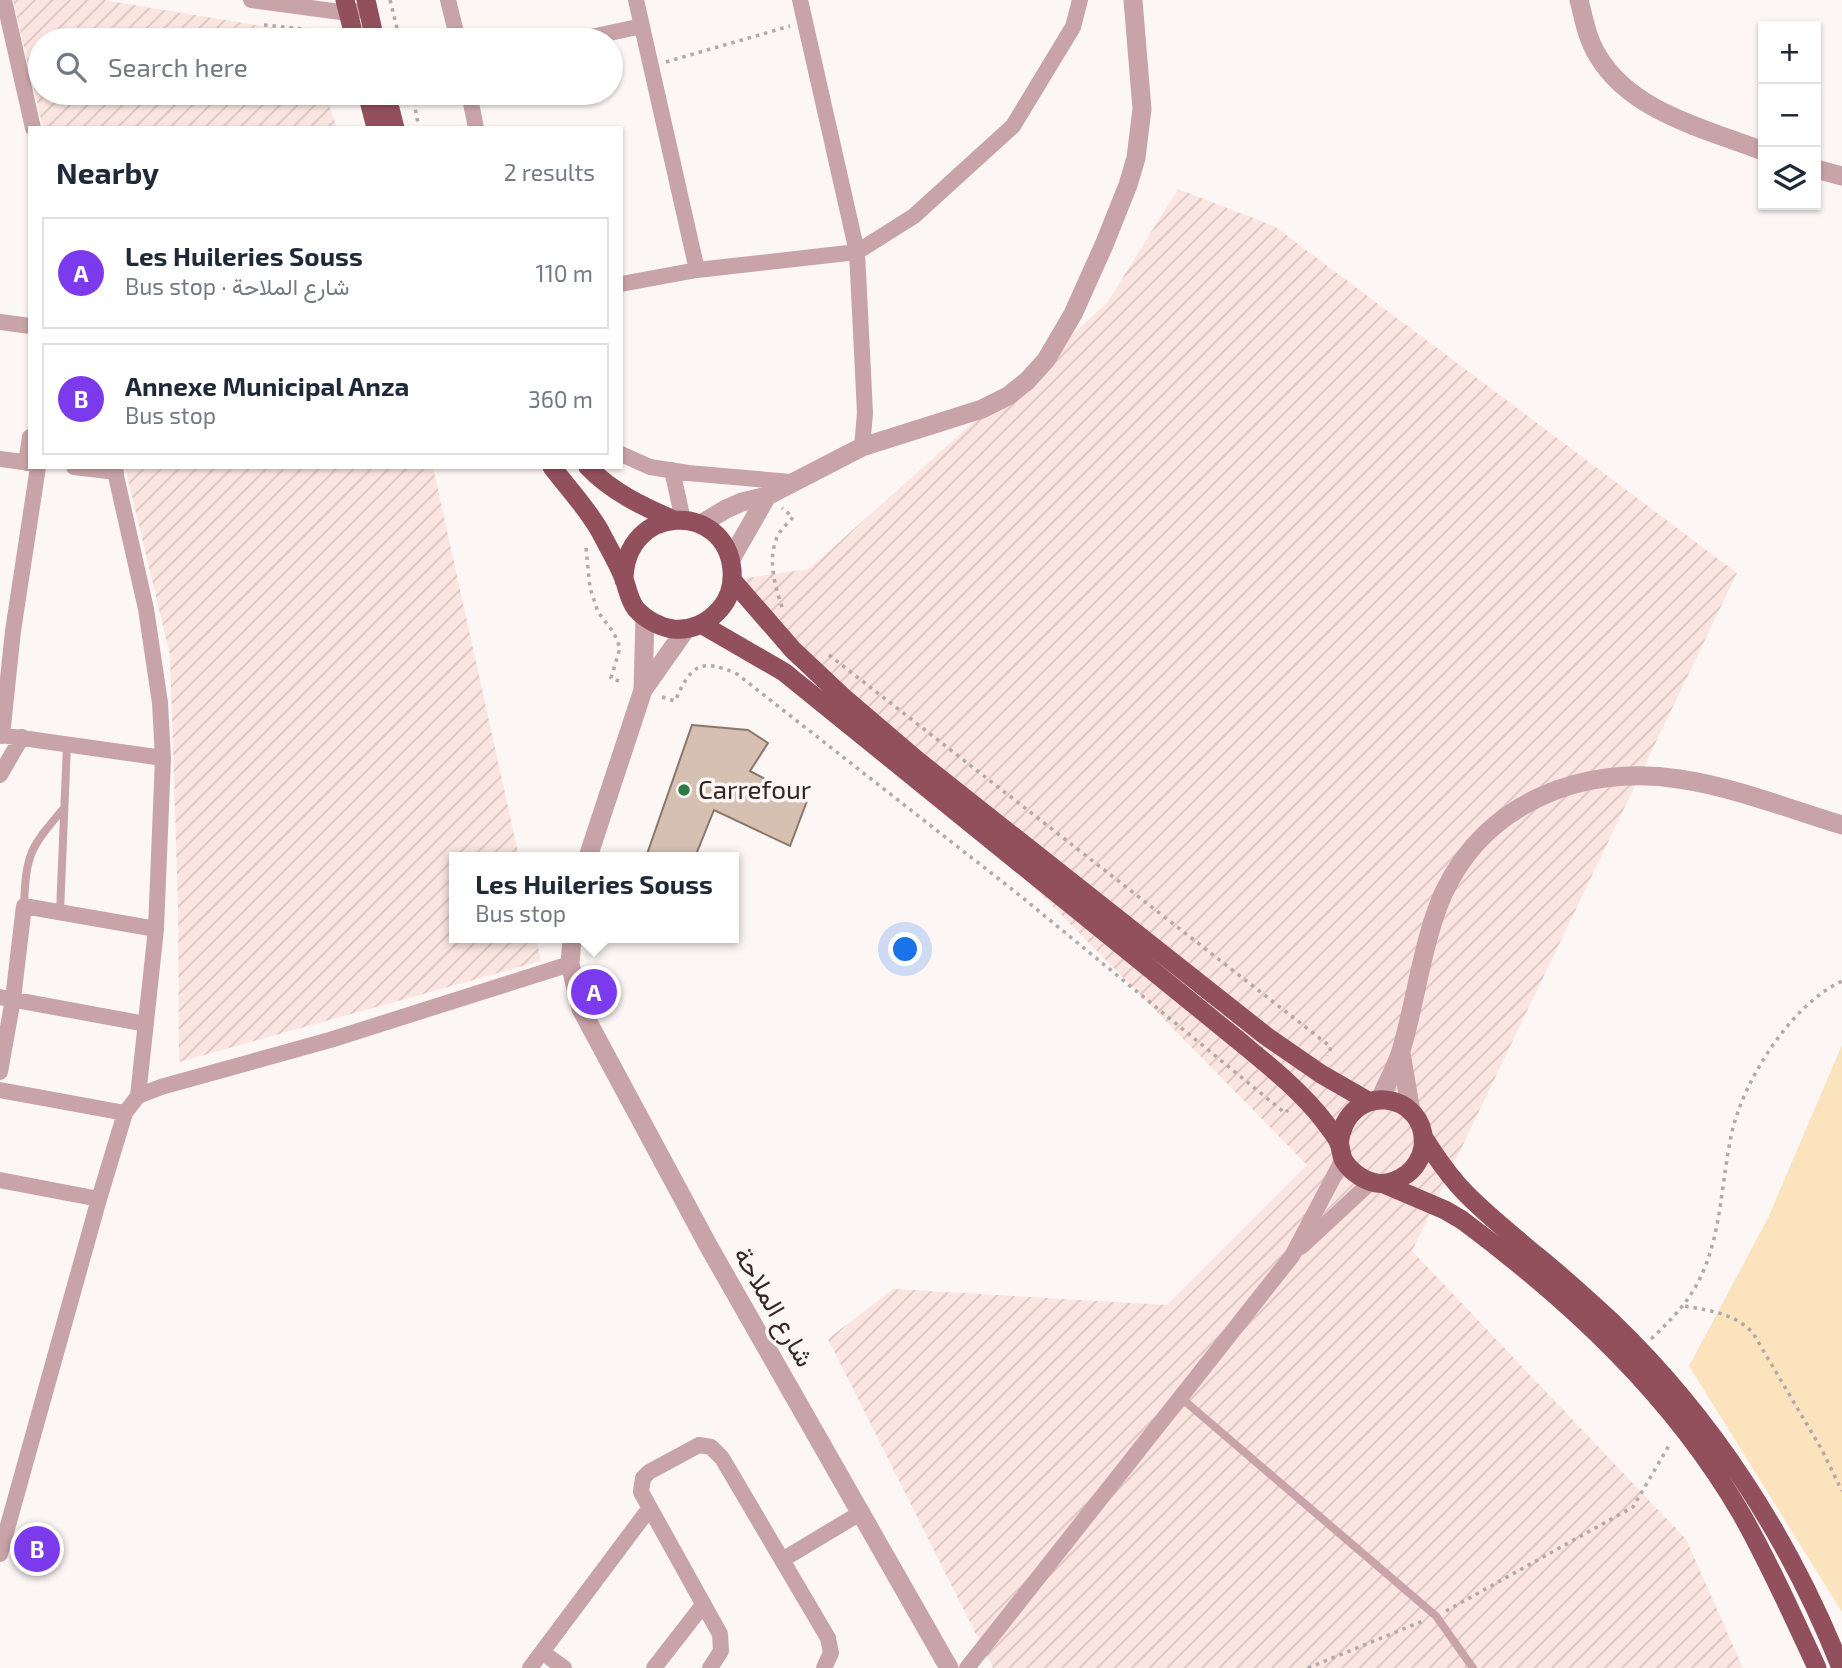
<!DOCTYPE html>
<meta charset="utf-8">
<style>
:root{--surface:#fff;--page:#f2f2f3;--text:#1f2937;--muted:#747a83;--line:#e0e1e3;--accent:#7c3aed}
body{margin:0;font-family:"Exo 2",Vazirmatn,sans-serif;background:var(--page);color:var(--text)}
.controls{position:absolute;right:21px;top:21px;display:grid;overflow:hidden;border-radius:0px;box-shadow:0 2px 5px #0004}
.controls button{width:63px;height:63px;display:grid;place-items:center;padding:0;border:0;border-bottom:2px solid var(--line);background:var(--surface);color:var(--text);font:35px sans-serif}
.you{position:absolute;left:906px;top:950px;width:24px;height:24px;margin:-18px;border:5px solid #fff;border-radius:50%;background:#1a73e8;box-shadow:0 0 0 10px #1a73e833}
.badge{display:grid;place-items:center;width:46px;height:46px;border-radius:50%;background:var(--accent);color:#fff;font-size:23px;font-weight:700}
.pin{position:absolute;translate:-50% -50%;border:4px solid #fff;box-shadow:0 2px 7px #0006}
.popup{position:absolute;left:449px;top:852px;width:290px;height:91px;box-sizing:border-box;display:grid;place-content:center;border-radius:0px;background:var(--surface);filter:drop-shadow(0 2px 5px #0005);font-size:23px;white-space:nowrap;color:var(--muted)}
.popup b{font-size:26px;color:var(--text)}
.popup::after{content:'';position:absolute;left:50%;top:100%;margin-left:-14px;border:14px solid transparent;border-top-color:var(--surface)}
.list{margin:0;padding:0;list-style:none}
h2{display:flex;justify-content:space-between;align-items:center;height:91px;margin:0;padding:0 28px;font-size:30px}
h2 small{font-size:23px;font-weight:400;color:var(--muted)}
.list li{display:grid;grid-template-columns:46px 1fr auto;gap:21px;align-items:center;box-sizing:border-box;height:112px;margin:0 14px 14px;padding:0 14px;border:2px solid var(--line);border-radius:0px}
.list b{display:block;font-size:26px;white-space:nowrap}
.list p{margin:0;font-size:23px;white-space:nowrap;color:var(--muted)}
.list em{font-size:23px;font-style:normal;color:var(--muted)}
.icon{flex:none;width:38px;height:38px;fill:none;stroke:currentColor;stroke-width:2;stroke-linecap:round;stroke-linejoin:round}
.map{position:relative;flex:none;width:1842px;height:1668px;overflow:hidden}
.search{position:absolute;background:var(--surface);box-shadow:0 2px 5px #0004;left:28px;top:28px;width:595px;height:77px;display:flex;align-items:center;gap:18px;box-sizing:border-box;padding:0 24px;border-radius:38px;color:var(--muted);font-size:26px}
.panel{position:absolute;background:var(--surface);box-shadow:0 2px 5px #0004;left:28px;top:126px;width:595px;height:343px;border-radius:0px}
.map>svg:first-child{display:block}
.industrial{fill:url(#industrial-furrows)}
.grass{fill:#fbe3be}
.building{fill:#d6c0b2;stroke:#8b7769;stroke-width:2}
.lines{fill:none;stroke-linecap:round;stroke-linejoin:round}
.path{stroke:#b2aaa8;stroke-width:3.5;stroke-dasharray:3.5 5;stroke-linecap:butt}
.service{stroke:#c8a3a8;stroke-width:8}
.minor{stroke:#c8a3a8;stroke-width:16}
.tertiary{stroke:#c8a3a8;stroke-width:19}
.trunk{stroke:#924f5c;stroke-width:19}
.poi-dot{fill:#2e7846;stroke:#fcf6f5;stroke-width:2.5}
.labels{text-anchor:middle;stroke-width:7;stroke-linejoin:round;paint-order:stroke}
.poi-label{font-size:26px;fill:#312724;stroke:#fcf6f5;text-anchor:start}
.street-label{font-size:26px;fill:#312724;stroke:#fcf6f5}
</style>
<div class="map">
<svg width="1842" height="1668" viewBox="0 0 1842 1668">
<defs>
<pattern id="industrial-furrows" width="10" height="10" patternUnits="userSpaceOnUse" patternTransform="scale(1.75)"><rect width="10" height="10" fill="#fbe5e0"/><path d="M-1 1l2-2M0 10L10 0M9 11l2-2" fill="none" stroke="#d8c4c0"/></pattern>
</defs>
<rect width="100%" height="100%" fill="#fcf6f5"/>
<path class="industrial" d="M13 0H103L304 33 307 40H40V93H325L337 128H43Z
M1178 189 1274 226 1737 573 1412 1251 1686 1539 1743 1668H993L828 1339 893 1289 1167 1305 1307 1165 733 580 809 569 1107 303Z
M125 467H433L519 857H454V938H536L541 961 179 1062 178 907 170 655Z"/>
<path class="grass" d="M1842 1045V1612L1689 1366 1768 1218Z"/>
<path class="building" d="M692 725 748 730 768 743 750 771 807 801 790 846 714 810 695 857H646Z"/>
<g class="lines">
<path class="path" d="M390 0 400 40
M264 25 304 29 334 36
M666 62 790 26
M412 93 419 128
M586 548 590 588 598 612 614 633 620 648 611 678 621 682
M782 607C775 586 768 562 776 540 778 532 787 524 793 517L782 508
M829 655 1331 1047 1328 1056
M662 697 675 701C691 666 699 657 737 674L1018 894 1285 1113 1288 1110
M1685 1306C1711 1311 1734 1313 1753 1333L1822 1450 1842 1491
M1651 1339C1675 1316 1692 1299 1705 1267 1722 1225 1722 1176 1732 1132 1744 1079 1792 1004 1842 981
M1446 1611 1633 1507 1671 1442
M1308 1668 1423 1621"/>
<path class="service" d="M24 906C26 853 30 848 64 808
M60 912 67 745
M1180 1397 1436 1616 1473 1668"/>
<path class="minor" d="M4 0 33 128
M251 0 348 13 368 9
M448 0 458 40
M636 0 697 270
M800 0 857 252 865 413 862 447
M577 40 642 26
M469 93 476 128
M621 284 697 270 857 252 914 216 1013 126 1073 27 1080 0
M0 322 30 326
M621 454 650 467 688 473 791 482
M0 459 30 463
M26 463 30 437
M74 467 116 472
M114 467 146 609 160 703 163 758 156 929 138 1096
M672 470 683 520
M0 735 163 758
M2 736 13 631 38 467
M0 775 22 737
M0 997 146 1024
M0 1072 13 999 24 906 156 929
M0 1090 125 1113
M0 1180 99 1199
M1301 1247 1371 1182
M0 1554 99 1199 125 1113 138 1096 161 1087 330 1040 570 964
M782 1560 862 1512
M542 1652 564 1668
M530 1668 649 1509
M654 1668 703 1605
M710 1668 721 1651 720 1634 641 1492 643 1478 649 1472 699 1445 711 1447 722 1458 828 1638 831 1653 824 1668
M967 1668 1292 1256 1343 1159"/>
<path class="tertiary" d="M1579 0C1584 19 1587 39 1598 56 1631 112 1706 129 1763 151
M1816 169 1842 176
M701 524 726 509 742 502 767 496 862 447 982 409 1008 396 1027 381 1046 360 1073 314 1104 245 1128 185 1136 158 1142 109 1133 0
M731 559 767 496
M643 690 645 617
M588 857 643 690 686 629
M572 938 570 964 581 1009 709 1247 949 1668
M1401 1053 1411 1112
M1380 1099C1387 1083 1396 1067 1401 1051 1416 1001 1423 938 1444 892 1486 802 1584 764 1679 779 1734 787 1789 809 1842 825"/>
<path class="trunk" d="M345 0 355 40
M366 0 375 40
M367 93 376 128
M386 93 395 128
M552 467C568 488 587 508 600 531 608 547 618 563 624 579 628 590 629 600 636 609 645 619 659 627 673 629 691 631 708 623 720 609 730 598 733 584 732 570 726 501 625 503 624 580
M588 467C612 492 642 506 674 520
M733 581 793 650 843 697 918 761 1266 1036 1321 1074 1368 1101
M701 624 784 672 1238 1040C1268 1065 1300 1090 1324 1121 1329 1128 1336 1136 1339 1143 1341 1148 1341 1154 1343 1159 1348 1169 1361 1179 1372 1182 1384 1186 1397 1181 1407 1174 1416 1167 1421 1158 1423 1147 1429 1092 1347 1078 1339 1144
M1424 1138C1434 1154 1445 1170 1458 1185 1480 1210 1507 1230 1532 1252 1560 1274 1586 1298 1612 1322 1712 1418 1790 1539 1841 1668
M1384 1184 1445 1210 1462 1220C1572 1302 1673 1396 1742 1515 1770 1565 1793 1616 1817 1668"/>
</g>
<circle class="poi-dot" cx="684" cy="790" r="7"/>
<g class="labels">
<g class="poi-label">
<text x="698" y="799">Carrefour</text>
</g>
<g class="street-label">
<text transform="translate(774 1307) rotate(60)" y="9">شارع الملاحة</text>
</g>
</g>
</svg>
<div class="controls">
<button>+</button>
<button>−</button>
<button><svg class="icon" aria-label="layers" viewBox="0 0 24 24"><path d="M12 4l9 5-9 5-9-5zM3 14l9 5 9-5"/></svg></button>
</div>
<div class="you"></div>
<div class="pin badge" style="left:594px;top:992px">A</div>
<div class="popup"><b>Les Huileries Souss</b>Bus stop</div>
<div class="pin badge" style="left:37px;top:1549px">B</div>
<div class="search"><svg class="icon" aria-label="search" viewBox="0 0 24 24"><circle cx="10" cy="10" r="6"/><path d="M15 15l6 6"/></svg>Search here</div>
<section class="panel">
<h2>Nearby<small>2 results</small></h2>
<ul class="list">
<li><span class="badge">A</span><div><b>Les Huileries Souss</b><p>Bus stop · شارع الملاحة</p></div><em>110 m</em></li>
<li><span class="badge">B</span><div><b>Annexe Municipal Anza</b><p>Bus stop</p></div><em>360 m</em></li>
</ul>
</section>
</div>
